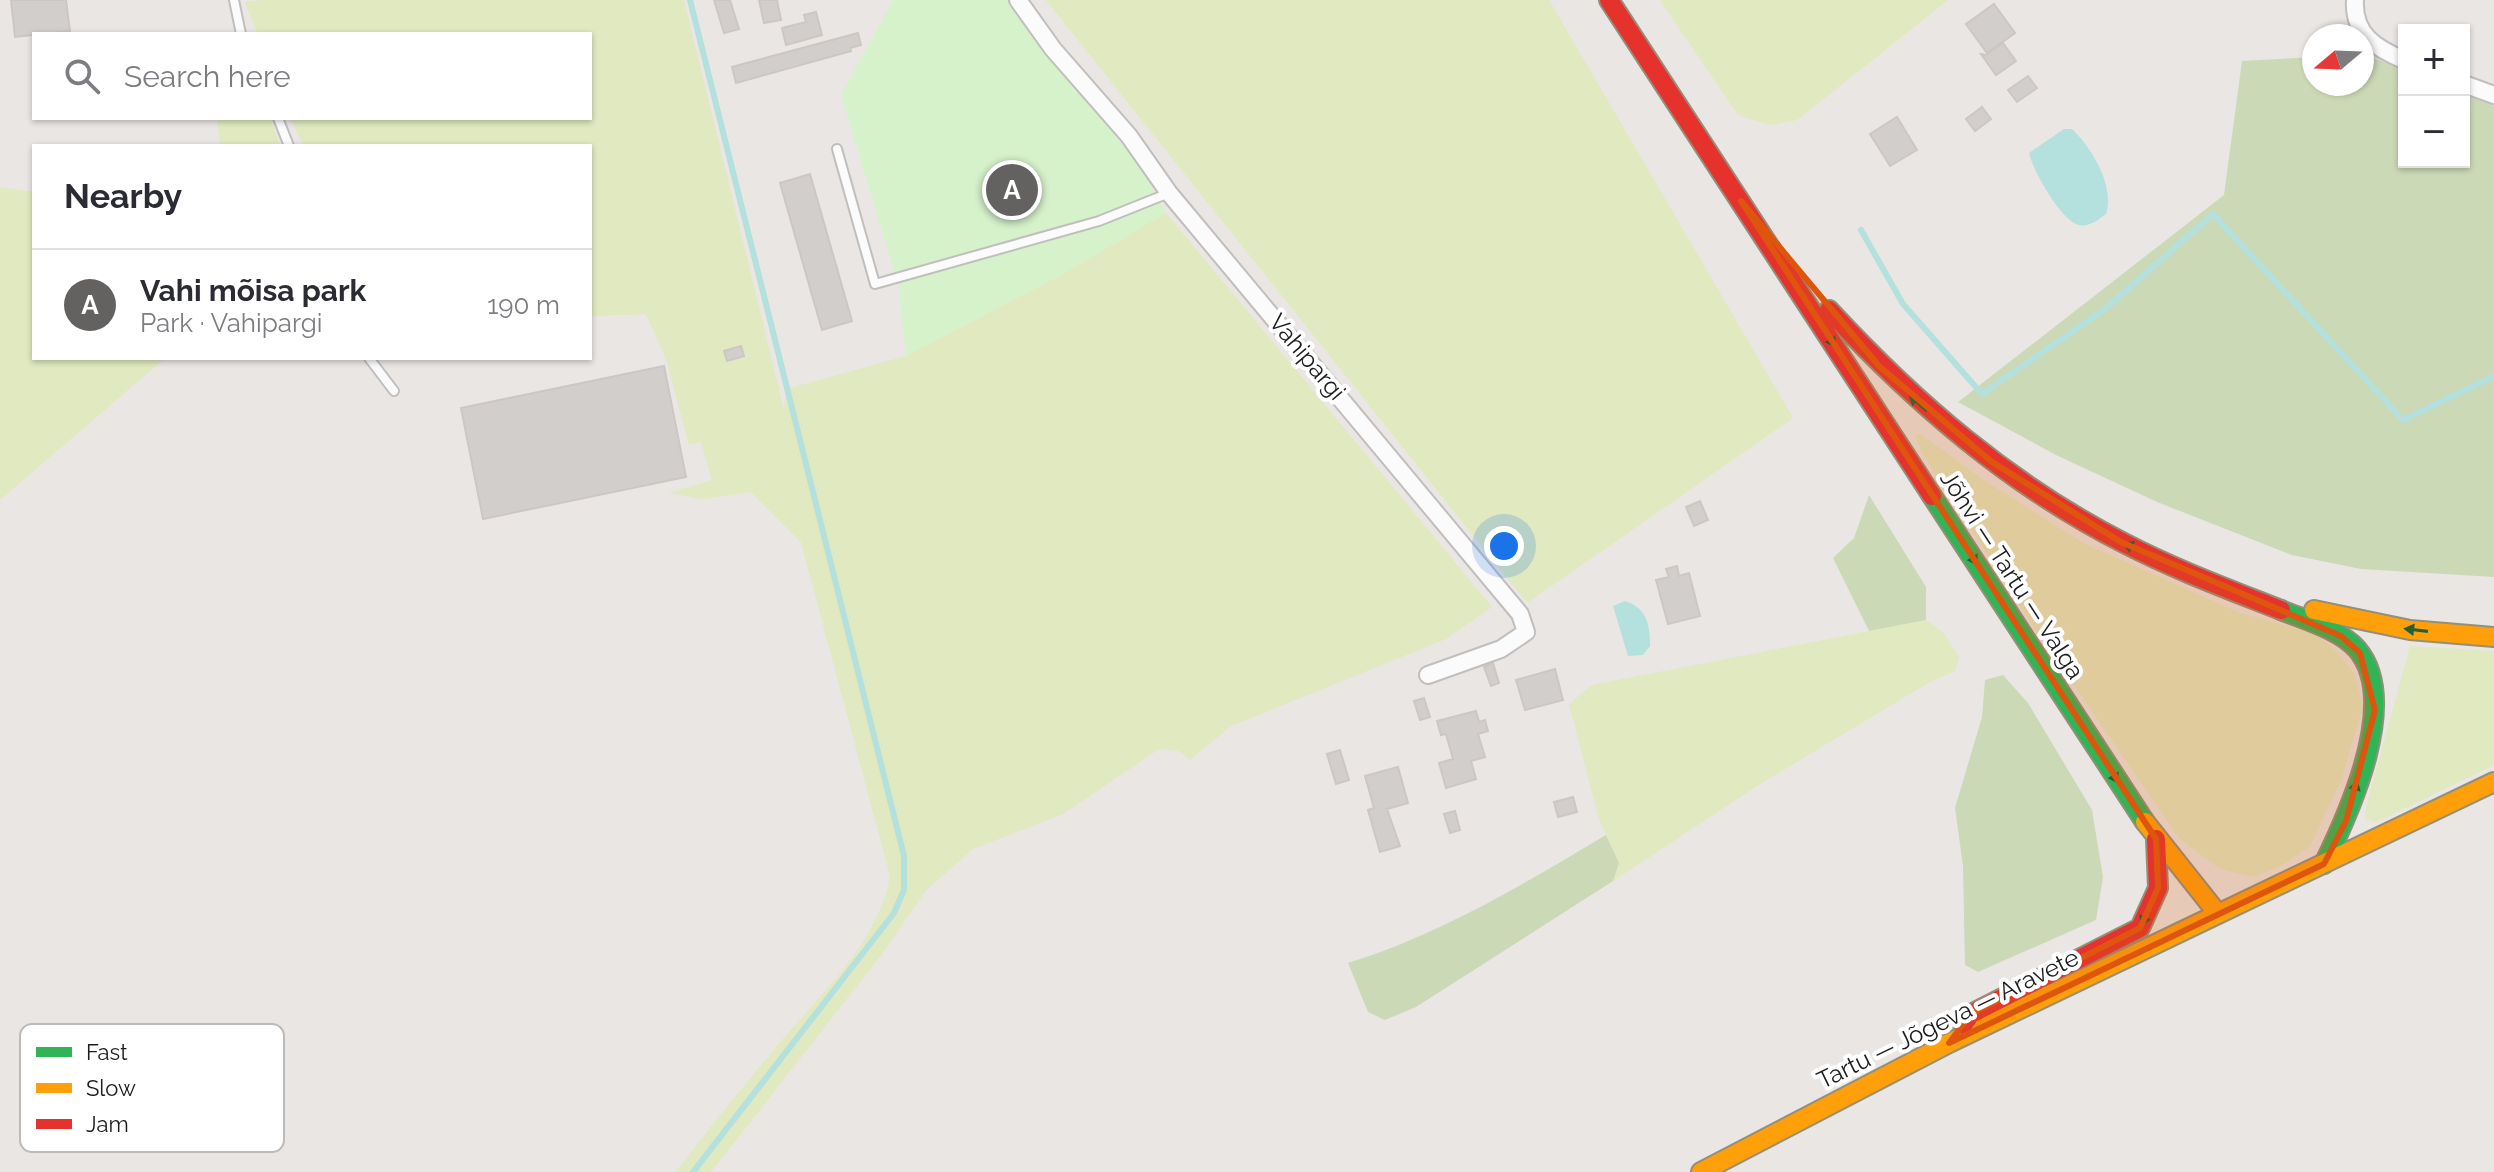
<!DOCTYPE html>
<meta charset="utf-8">
<style>
:root{--surface:#fff;--page:#f2f2f3;--text:#2b2b33;--muted:#7c7c81;--line:#e1e1e2;--accent:#636261}
body{margin:0;font-family:Raleway,sans-serif;background:var(--page);color:var(--text)}
.controls{position:absolute;right:24px;top:24px;display:grid;overflow:hidden;border-radius:0px;box-shadow:0 2px 6px #0004}
.controls button{width:72px;height:72px;display:grid;place-items:center;padding:0;border:0;border-bottom:2px solid var(--line);background:var(--surface);color:var(--text);font:40px sans-serif}
.compass{position:absolute;left:2302px;top:24px;width:72px;height:72px;border-radius:50%;background:var(--surface);box-shadow:0 2px 6px #0004;rotate:251deg}
.you{position:absolute;left:1504px;top:546px;width:28px;height:28px;margin:-20px;border:6px solid #fff;border-radius:50%;background:#1a73e8;box-shadow:0 0 0 12px #1a73e833}
.badge{display:grid;place-items:center;width:52px;height:52px;border-radius:50%;background:var(--accent);color:#fff;font-size:26px;font-weight:700}
.pin{position:absolute;translate:-50% -50%;border:4px solid #fff;box-shadow:0 2px 8px #0006}
.list{margin:0;padding:0;list-style:none}
h2{display:flex;justify-content:space-between;align-items:center;height:104px;margin:0;padding:0 32px;font-size:34px}
h2 small{font-size:26px;font-weight:400;color:var(--muted)}
.list li{display:grid;grid-template-columns:52px 1fr auto;gap:24px;align-items:center;box-sizing:border-box;height:112px;padding:0 32px;border-top:2px solid var(--line)}
.list b{display:block;font-size:30px;white-space:nowrap}
.list p{margin:0;font-size:26px;white-space:nowrap;color:var(--muted)}
.list em{font-size:26px;font-style:normal;color:var(--muted)}
.icon{flex:none;width:44px;height:44px;fill:none;stroke:currentColor;stroke-width:2;stroke-linecap:round;stroke-linejoin:round}
.map{position:relative;flex:none;width:2494px;height:1172px;overflow:hidden}
.search{position:absolute;background:var(--surface);box-shadow:0 2px 6px #0004;left:32px;top:32px;width:560px;height:88px;display:flex;align-items:center;gap:20px;box-sizing:border-box;padding:0 28px;border-radius:0px;color:var(--muted);font-size:30px}
.panel{position:absolute;background:var(--surface);box-shadow:0 2px 6px #0004;left:32px;top:144px;width:560px;height:216px;border-radius:0px}
.map>svg:first-child{display:block}
.grass{fill:#e0e9bf}
.forest{fill:#ccd9b6}
.park{fill:#d5f2cb}
.water{fill:#b4e0de}
.lines{fill:none;stroke-linecap:round;stroke-linejoin:round}
.stream{stroke:#b4e0de;stroke-width:6}
.building{fill:#d2cecc;stroke:#cdc7c4;stroke-width:2}
.lane-casing{stroke:#c1bfbe;stroke-width:12}
.street-casing{stroke:#c1bfbe;stroke-width:20}
.fast-casing{stroke:#948f7a;stroke-width:22}
.slow-casing{stroke:#948f7a;stroke-width:22}
.jam-casing{stroke:#948f7a;stroke-width:22}
.lane{stroke:#fcfbfb;stroke-width:8}
.street{stroke:#fcfbfb;stroke-width:16}
.fast{stroke:#30b455;stroke-width:18}
.slow{stroke:#ff9f0a;stroke-width:18}
.jam{stroke:#e5322d;stroke-width:18}
.oneway{fill:#246035}
.marked{fill:#de560d;fill-opacity:0.2;stroke:#de560d;stroke-width:6;stroke-linejoin:round}
.labels{text-anchor:middle;stroke-width:8;stroke-linejoin:round;paint-order:stroke}
.street-label{font-size:24px;fill:#1b1b1b;stroke:#fff}
.key{fill:#fff;stroke:#bbb;stroke-width:2}
.key-label{font-size:22px;fill:#1b1b1b}
</style>
<div class="map">
<svg width="2494" height="1172" viewBox="0 0 2494 1172">
<rect width="100%" height="100%" fill="#eae6e3"/>
<path class="grass" d="M263 0H684L784 410 786 389 906 356 1060 276 1166 213 1492 607 1446 639 1231 726 1190 760 1179 751 1159 749 1063 814 973 849 927 889 882 954 711 1172H676C708 1129 742 1088 776 1047 819 996 878 943 890 876L801 542 751 492 702 499 669 493 712 480 701 442 689 445 666 359 646 314 590 316V146H304L290 118H590V34H258L245 2Z
M1046 0H1549L1793 418 1527 603Z
M1660 0H1948L1797 120 1770 125 1738 115Z
M217 118H270L280 146H220Z
M0 187 34 192V358H165L0 500Z
M1915 434H1920L1982 479 2083 543 2240 613 2316 634 2334 649 2354 673 2363 706 2340 783 2310 846 2281 866 2253 877 2220 869 2179 838 2030 621 1921 451Z
M1926 620 1943 632 1959 657 1955 671 1930 682 1760 784 1613 881 1619 863 1599 819 1569 704 1592 685Z
M2410 646 2494 651V765L2377 822 2365 819 2366 807Z"/>
<path class="forest" d="M2362 54 2404 69V162H2464V94L2494 106V577L2361 569 2292 555 2157 502 2056 455 1958 402 2224 195 2242 61 2314 57V84H2362Z
M1869 495 1926 587V620L1869 631 1833 558 1854 538Z
M2003 675 2028 703 2092 810 2103 877 2096 920 1978 972 1965 965 1963 866 1955 808 1982 717 1985 680Z
M1606 835 1619 863 1613 881 1416 1007 1385 1020 1368 1012 1348 963C1439 935 1524 884 1606 835Z"/>
<path class="park" d="M893 0H1007L1141 168 1166 213 1060 276 906 356 899 287 841 95Z"/>
<path class="water" d="M2064 129H2072C2092 148 2115 186 2106 214 2098 220 2087 229 2076 224 2059 216 2033 171 2029 153Z
M1625 601C1647 608 1650 625 1650 646L1643 655 1628 656 1613 606Z"/>
<g class="lines">
<path class="stream" d="M690 0 904 856V890L894 913 693 1172
M1861 230 1903 304 1982 394 2105 309 2213 214 2403 420 2494 376"/>
</g>
<path class="building" d="M11 0H66L70 31 15 37Z
M714 0H730L739 29 724 33Z
M759 0H777L781 20 764 23Z
M1994 4 2015 33 1987 53 1966 24Z
M816 12 822 35 786 45 782 28 806 22 804 15Z
M858 33 861 45 850 48 851 51 736 83 732 67Z
M2003 43 2016 61 1996 75 1981 54 1986 55Z
M2028 76 2037 88 2017 102 2008 90Z
M1982 107 1991 119 1975 131 1966 119Z
M1897 117 1917 150 1890 166 1870 134Z
M810 174 852 321 822 330 780 183Z
M741 346 744 356 727 361 724 351Z
M664 366 686 477 483 519 461 408Z
M1700 501 1708 520 1694 526 1686 507Z
M1677 566 1679 576 1689 573 1700 616 1668 624 1656 580 1669 577 1666 569Z
M1493 663 1499 683 1491 686 1484 667Z
M1555 669 1563 700 1525 710 1516 680Z
M1424 698 1430 717 1420 720 1414 701Z
M1476 711 1479 722 1485 720 1488 731 1478 734 1485 757 1471 761 1476 779 1446 788 1439 763 1453 759 1446 734 1441 735 1437 721Z
M1340 750 1349 780 1336 784 1327 754Z
M1398 767 1408 803 1387 809 1400 846 1380 852 1368 810 1374 808 1365 776Z
M1573 797 1577 812 1558 817 1554 802Z
M1455 811 1460 830 1450 833 1444 814Z"/>
<g class="lines">
<g class="lane-casing">
<path id="lane" d="M234 0 241 34
M278 118 289 146
M837 149 875 284 1099 221 1169 193
M369 358 394 391"/>
</g>
<g class="street-casing">
<path id="street" d="M1018 0 1053 49 1129 136 1169 193 1520 614 1526 632 1501 649 1428 675
M2355 0C2353 34 2375 48 2404 60
M2464 84 2494 95"/>
</g>
<g class="fast-casing">
<path id="fast" d="M1932 496 2145 822
M2281 610C2305 620 2339 629 2357 649 2401 701 2349 813 2324 864"/>
</g>
<g class="slow-casing">
<path id="slow" d="M2314 610 2410 630 2494 637
M2145 822 2218 914 2494 782
M1701 1172 1949 1043 2218 914"/>
</g>
<g class="jam-casing">
<path id="jam" d="M1609 0 1932 496
M1829 310C1915 403 2010 485 2124 543 2174 569 2228 589 2281 610
M1963 1025 1971 1014 2140 928 2158 888 2156 839"/>
</g>
<use href="#lane" class="lane"/>
<use href="#street" class="street"/>
<use href="#fast" class="fast"/>
<use href="#slow" class="slow"/>
<use href="#jam" class="jam"/>
</g>
<defs><path id="oneway-solid" d="M-6-.8H1V-3.2L6.5 0L1 3.2V.8H-6Z" transform="scale(2)"/></defs>
<g class="oneway">
<use href="#oneway-solid" transform="translate(1829 337) rotate(57)"/>
<use href="#oneway-solid" transform="translate(1918 403) rotate(-138)"/>
<use href="#oneway-solid" transform="translate(2134 548) rotate(-155)"/>
<use href="#oneway-solid" transform="translate(1971 555) rotate(57)"/>
<use href="#oneway-solid" transform="translate(2416 630) rotate(-173)"/>
<use href="#oneway-solid" transform="translate(2112 773) rotate(57)"/>
<use href="#oneway-solid" transform="translate(2354 792) rotate(-74)"/>
<use href="#oneway-solid" transform="translate(2146 915) rotate(114)"/>
</g>
<path class="marked" d="M1741 201 1879 366 1992 462 2121 542 2341 636 2360 653 2375 710 2346 821 2324 864 1949 1043 1971 1014 2140 928 2158 888 2156 839Z"/>
<g class="labels">
<g class="street-label">
<text transform="translate(1307 357) rotate(50)" y="8">Vahipargi</text>
<text transform="translate(2012 575) rotate(57)" y="8">Jõhvi — Tartu — Valga</text>
<text transform="translate(1948 1019) rotate(-26)" y="8">Tartu — Jõgeva — Aravete</text>
</g>
</g>
<rect x="20" y="1024" width="264" height="128" rx="12" class="key"/>
<rect x="36" y="1047" width="36" height="10" fill="#30b455"/>
<rect x="36" y="1083" width="36" height="10" fill="#ff9f0a"/>
<rect x="36" y="1119" width="36" height="10" fill="#e5322d"/>
<g class="key-label">
<text x="86" y="1060">Fast</text>
<text x="86" y="1096">Slow</text>
<text x="86" y="1132">Jam</text>
</g>
</svg>
<div class="controls">
<button>+</button>
<button>−</button>
</div>
<svg class="compass" viewBox="-18 -18 36 36"><path d="M0-13l5 13h-10z" fill="#e53935"/><path d="M0 13l5-13h-10z" fill="#7c7c81"/></svg>
<div class="you"></div>
<div class="pin badge" style="left:1012px;top:190px">A</div>
<div class="search"><svg class="icon" aria-label="search" viewBox="0 0 24 24"><circle cx="10" cy="10" r="6"/><path d="M15 15l6 6"/></svg>Search here</div>
<section class="panel">
<h2>Nearby<small></small></h2>
<ul class="list">
<li><span class="badge">A</span><div><b>Vahi mõisa park</b><p>Park · Vahipargi</p></div><em>190 m</em></li>
</ul>
</section>
</div>
